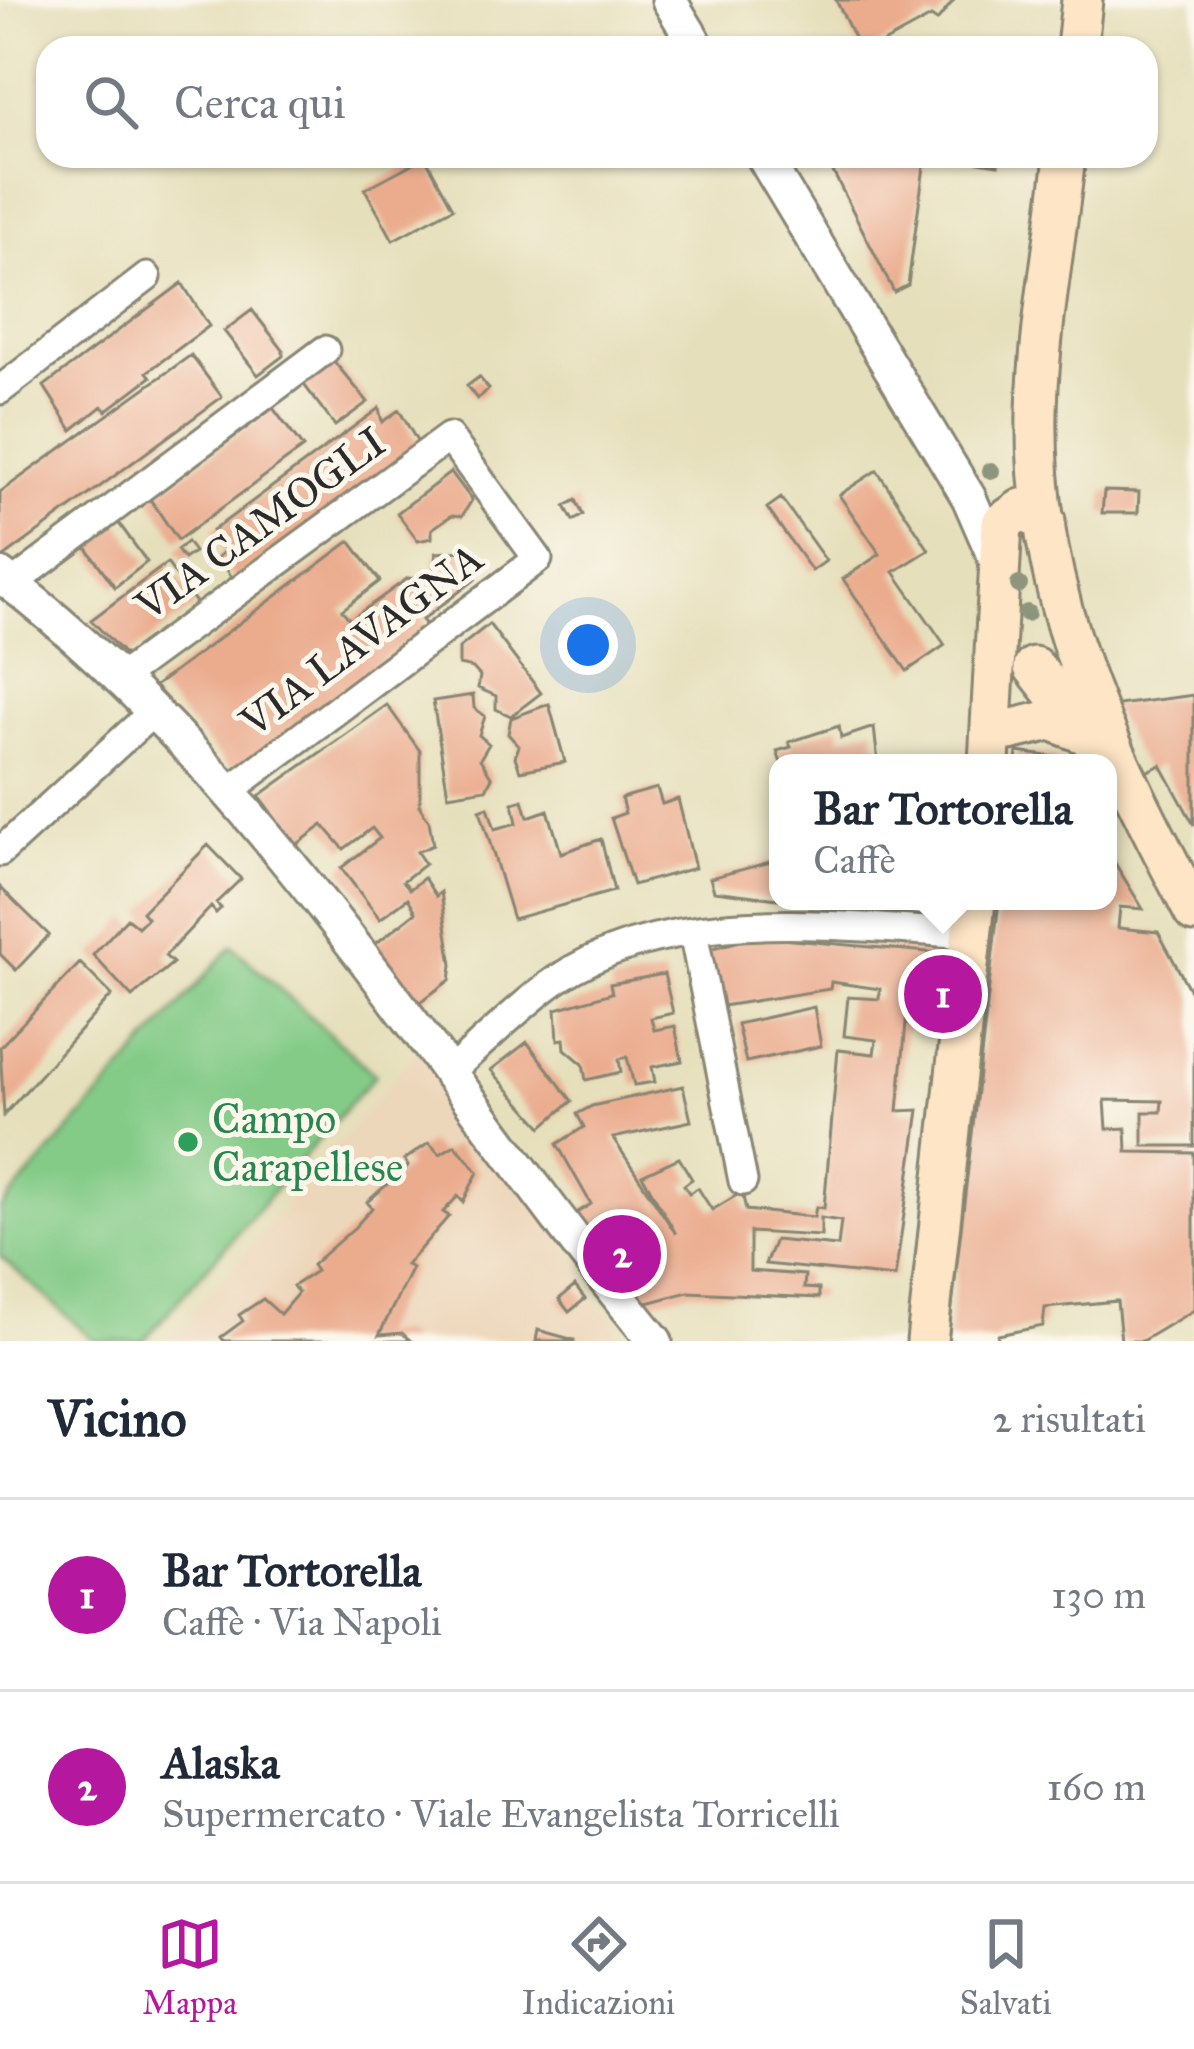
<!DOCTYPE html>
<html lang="it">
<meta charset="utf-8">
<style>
:root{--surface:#fff;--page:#f6f6f7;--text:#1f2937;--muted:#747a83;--line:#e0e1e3;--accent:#b5179e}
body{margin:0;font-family:"IM FELL Great Primer",serif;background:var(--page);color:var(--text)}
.you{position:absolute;left:588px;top:645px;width:42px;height:42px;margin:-30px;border:9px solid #fff;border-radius:50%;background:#1a73e8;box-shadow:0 0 0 18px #1a73e833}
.badge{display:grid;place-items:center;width:78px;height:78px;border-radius:50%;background:var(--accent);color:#fff;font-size:39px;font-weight:700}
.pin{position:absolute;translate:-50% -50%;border:6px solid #fff;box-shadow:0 3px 12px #0006}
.popup{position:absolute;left:769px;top:754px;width:348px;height:156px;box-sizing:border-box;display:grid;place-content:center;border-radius:24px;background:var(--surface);filter:drop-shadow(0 3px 9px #0005);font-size:39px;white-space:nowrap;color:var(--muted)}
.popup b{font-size:45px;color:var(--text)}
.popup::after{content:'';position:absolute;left:50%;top:100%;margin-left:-24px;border:24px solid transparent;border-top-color:var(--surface)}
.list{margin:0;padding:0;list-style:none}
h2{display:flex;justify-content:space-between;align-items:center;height:156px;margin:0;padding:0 48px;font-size:51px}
h2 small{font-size:39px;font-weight:400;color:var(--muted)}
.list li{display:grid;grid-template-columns:78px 1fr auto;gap:36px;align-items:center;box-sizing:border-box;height:192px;padding:0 48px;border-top:3px solid var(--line)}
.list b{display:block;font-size:45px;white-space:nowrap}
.list p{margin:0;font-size:39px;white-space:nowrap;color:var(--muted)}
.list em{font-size:39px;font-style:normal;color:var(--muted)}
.icon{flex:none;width:66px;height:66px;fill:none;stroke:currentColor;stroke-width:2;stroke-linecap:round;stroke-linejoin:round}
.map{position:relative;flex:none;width:1194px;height:1341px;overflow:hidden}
.search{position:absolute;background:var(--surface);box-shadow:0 3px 9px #0004;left:36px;right:36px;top:36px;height:132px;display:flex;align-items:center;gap:30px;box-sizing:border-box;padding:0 42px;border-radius:36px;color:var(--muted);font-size:45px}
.sheet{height:540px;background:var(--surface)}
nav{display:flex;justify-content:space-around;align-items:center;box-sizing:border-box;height:168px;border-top:3px solid var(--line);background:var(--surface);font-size:33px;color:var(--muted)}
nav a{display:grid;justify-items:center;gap:6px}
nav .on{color:var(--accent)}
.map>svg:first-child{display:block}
.built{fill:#edd7bb}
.green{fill:#83cb87;stroke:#577b59;stroke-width:3}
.building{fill:#ebac8e}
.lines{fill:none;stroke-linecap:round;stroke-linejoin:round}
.minor-casing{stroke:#888573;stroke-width:33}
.tertiary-casing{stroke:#888573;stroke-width:39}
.secondary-casing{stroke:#888573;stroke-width:45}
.minor{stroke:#fff;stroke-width:27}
.tertiary{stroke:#fff;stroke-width:33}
.secondary{stroke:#fde5c5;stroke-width:39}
.tree{fill:#8d967b}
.leisure-dot{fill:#2e9e5b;stroke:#fbf7ec;stroke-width:4.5}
.labels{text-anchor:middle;stroke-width:10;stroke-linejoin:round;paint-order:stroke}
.street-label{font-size:42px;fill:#2b2b2b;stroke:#fbf7ec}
.leisure-label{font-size:42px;fill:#27864d;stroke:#fbf7ec;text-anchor:start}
</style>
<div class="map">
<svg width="1194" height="1341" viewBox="0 0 1194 1341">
<rect width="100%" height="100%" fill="#fbf7ec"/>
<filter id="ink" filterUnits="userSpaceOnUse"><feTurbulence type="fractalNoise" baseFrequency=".00833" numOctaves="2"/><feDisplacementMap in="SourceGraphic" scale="24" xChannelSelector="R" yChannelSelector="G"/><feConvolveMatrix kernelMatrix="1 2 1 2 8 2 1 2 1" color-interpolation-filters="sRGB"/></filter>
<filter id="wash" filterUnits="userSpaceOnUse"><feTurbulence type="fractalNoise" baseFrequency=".004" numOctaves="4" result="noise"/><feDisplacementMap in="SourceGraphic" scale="48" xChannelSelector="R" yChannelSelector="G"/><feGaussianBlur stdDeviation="2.7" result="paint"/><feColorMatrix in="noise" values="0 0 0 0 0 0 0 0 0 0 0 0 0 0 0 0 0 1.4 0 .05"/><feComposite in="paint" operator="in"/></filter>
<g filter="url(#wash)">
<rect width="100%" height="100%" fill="#e6dfbb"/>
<path class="built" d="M419 1049 587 1275 583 1285 627 1341H169Z"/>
<path class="green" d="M232 946 375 1075 143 1341H95L0 1256V1209Z"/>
<g id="blocks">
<path class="building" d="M836 0H954L937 21 931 17 874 48H859Z
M825 156 925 159 908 285 894 292Z
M941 156H999L998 165Z
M425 157 453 208 393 240 365 189Z
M182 283 209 326 147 372 151 377 106 411 102 406 72 430 44 386Z
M252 310 283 350V356L258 375 224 331Z
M191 355 222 397 0 560V492Z
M331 358 368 402 335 426 302 382Z
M479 377 489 389 477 399 467 386Z
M273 408 303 448 178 540 150 499Z
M379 408 382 422 399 410 418 443 311 528 308 523 306 531 234 580 218 557 226 550 212 531Z
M877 470 929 550 894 572 945 645 907 671 843 579 880 554 839 495Z
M451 472 472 500 462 516 452 515 432 529V538L418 541 397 513Z
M1104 491 1139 492 1138 513H1102Z
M781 498 826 561 812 571 767 508Z
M576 500 583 515 573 521 565 506Z
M118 522 147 562 115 587 85 546Z
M350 541 380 581 342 610 350 620 408 578 421 579 434 569 436 553 463 551 464 563 476 579 422 620 427 626 233 772 155 686Z
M187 542 194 552 184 559 177 550Z
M167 563 197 604 127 657 91 620Z
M489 624 541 693 511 716 496 709V696L478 688 480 676 473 668 459 665V648Z
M473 695 474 708 485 716 479 735 489 744 480 759 492 778 486 789 448 795 433 701Z
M1194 695V825L1161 765 1146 772 1111 706Z
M549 704 565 762 520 771 515 757 519 746 508 734 511 718Z
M387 705 420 751V807L429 821 433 845 417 852 425 864 403 881 410 889 424 878 436 896 441 892 452 965 450 980 419 1003 374 945 416 912 408 898 380 919 341 868 380 838 372 828 344 849 323 825 295 846 259 796Z
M839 726 841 738 874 727 878 763H781L777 751 791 747 789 742Z
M1017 752 1055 757 1059 763H1016Z
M657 788 662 804 678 799 695 868 633 885 611 818 625 813 621 798Z
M523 800 528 817 548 810 561 853 601 839 614 891 513 919 480 810 488 807 495 829 517 823 513 803Z
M208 845 241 879 216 903 221 908 216 913 211 907 165 956 173 963 132 997 93 955 127 918 138 927 147 918 142 912Z
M1108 852 1143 909 1120 907 1118 928 1158 932 1194 998V1146H1143V1112H1161L1162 1101 1105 1100 1107 1129 1126 1128 1127 1152 1194 1153V1310L1142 1341H1121L1117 1301 1045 1308 1043 1326 998 1335 997 1341H948L999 901H1108Z
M778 860V899L714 891 710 878Z
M0 887 49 935 16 970 0 954Z
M818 901H942L939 919Z
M757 937 940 953 935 1001H908L898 1111 919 1110 895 1277 765 1264 775 1240 838 1246 841 1221 821 1218V1236L750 1232V1271L805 1275 804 1288 819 1289V1298L688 1292 644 1304 617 1261 609 1266 575 1214 591 1204 557 1144 584 1127 577 1114 592 1106 683 1086 691 1121 613 1138 676 1234 642 1175 679 1158 692 1179 684 1185 689 1193 698 1188 712 1210 742 1192 746 1210 814 1217 816 1207 824 1208 838 1050 874 1054 876 1040 844 1036 848 997 879 999 880 989 831 982 830 989 716 1007 704 950Z
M80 963 112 995 4 1115 0 1047Z
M664 974 673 1013 651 1018 654 1030 675 1026 682 1061 652 1067 655 1082 634 1085 627 1057 619 1059 621 1072 586 1080 583 1064 565 1049 564 1039 558 1040 556 1009 612 993 610 984Z
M814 1007 821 1046 746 1062 737 1024Z
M527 1042 572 1101 542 1127 491 1070Z
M429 1143 440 1154 455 1145 478 1172 463 1202 458 1196 443 1212 449 1216 406 1265 412 1268 379 1335 402 1333 411 1341H224L221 1337 243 1321 239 1315 263 1299 280 1314 298 1293 293 1286 316 1271 312 1265 355 1227 372 1208 367 1202 408 1166 404 1160Z
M575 1286 585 1299 569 1312 559 1299Z
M538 1330 574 1340V1341H536Z"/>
</g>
</g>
<g filter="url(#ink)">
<use href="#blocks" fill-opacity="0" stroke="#888573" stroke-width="3"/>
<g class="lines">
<g class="minor-casing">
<path id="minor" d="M0 390 147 277
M12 584 325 350
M121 677 449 437 538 559 229 791
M0 852 153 712
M693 932 743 1181
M451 1071C485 1041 519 1006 556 980 670 902 842 927 972 934"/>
</g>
<g class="tertiary-casing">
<path id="tertiary" d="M669 0 698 48
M763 156 969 498 1000 569
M0 575C270 781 441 1083 655 1341"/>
</g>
<g class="secondary-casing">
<path id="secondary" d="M1077 48 1082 0
M1065 156C1056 240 1039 327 1037 411 1033 603 1109 748 1194 912
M1034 667 1101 752
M1009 730 1051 720 1081 732
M989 763 1002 523 1022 509 1045 521
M927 1341 975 901"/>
</g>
<use href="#minor" class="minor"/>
<use href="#tertiary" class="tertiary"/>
<use href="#secondary" class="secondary"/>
</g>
<g class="tree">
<circle cx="991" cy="471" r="9"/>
<circle cx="1019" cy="585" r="9"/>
<circle cx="1027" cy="613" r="9"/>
</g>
</g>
<circle class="leisure-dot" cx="188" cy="1142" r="12"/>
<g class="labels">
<g class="street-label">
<text transform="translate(260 523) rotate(-36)" y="15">VIA CAMOGLI</text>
<text transform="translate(361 639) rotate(-37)" y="15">VIA LAVAGNA</text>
</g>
<g class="leisure-label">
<text x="212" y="1133">Campo<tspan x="212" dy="48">Carapellese</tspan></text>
</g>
</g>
</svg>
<div class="you"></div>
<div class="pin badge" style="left:943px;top:994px">1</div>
<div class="popup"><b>Bar Tortorella</b>Caffè</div>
<div class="pin badge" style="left:622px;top:1254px">2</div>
<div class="search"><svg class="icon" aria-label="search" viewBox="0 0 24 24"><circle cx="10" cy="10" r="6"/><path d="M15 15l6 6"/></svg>Cerca qui</div>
</div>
<section class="sheet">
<h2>Vicino<small>2 risultati</small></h2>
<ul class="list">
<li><span class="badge">1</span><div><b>Bar Tortorella</b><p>Caffè · Via Napoli</p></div><em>130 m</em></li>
<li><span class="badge">2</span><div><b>Alaska</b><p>Supermercato · Viale Evangelista Torricelli</p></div><em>160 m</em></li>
</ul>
</section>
<nav>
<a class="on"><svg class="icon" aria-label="map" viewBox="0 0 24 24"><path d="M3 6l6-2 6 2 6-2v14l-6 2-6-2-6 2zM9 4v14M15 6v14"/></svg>Mappa</a>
<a><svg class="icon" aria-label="directions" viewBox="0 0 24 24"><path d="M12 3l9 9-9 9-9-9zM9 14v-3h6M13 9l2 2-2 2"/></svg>Indicazioni</a>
<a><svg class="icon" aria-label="saved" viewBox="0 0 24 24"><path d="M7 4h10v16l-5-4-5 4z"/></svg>Salvati</a>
</nav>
